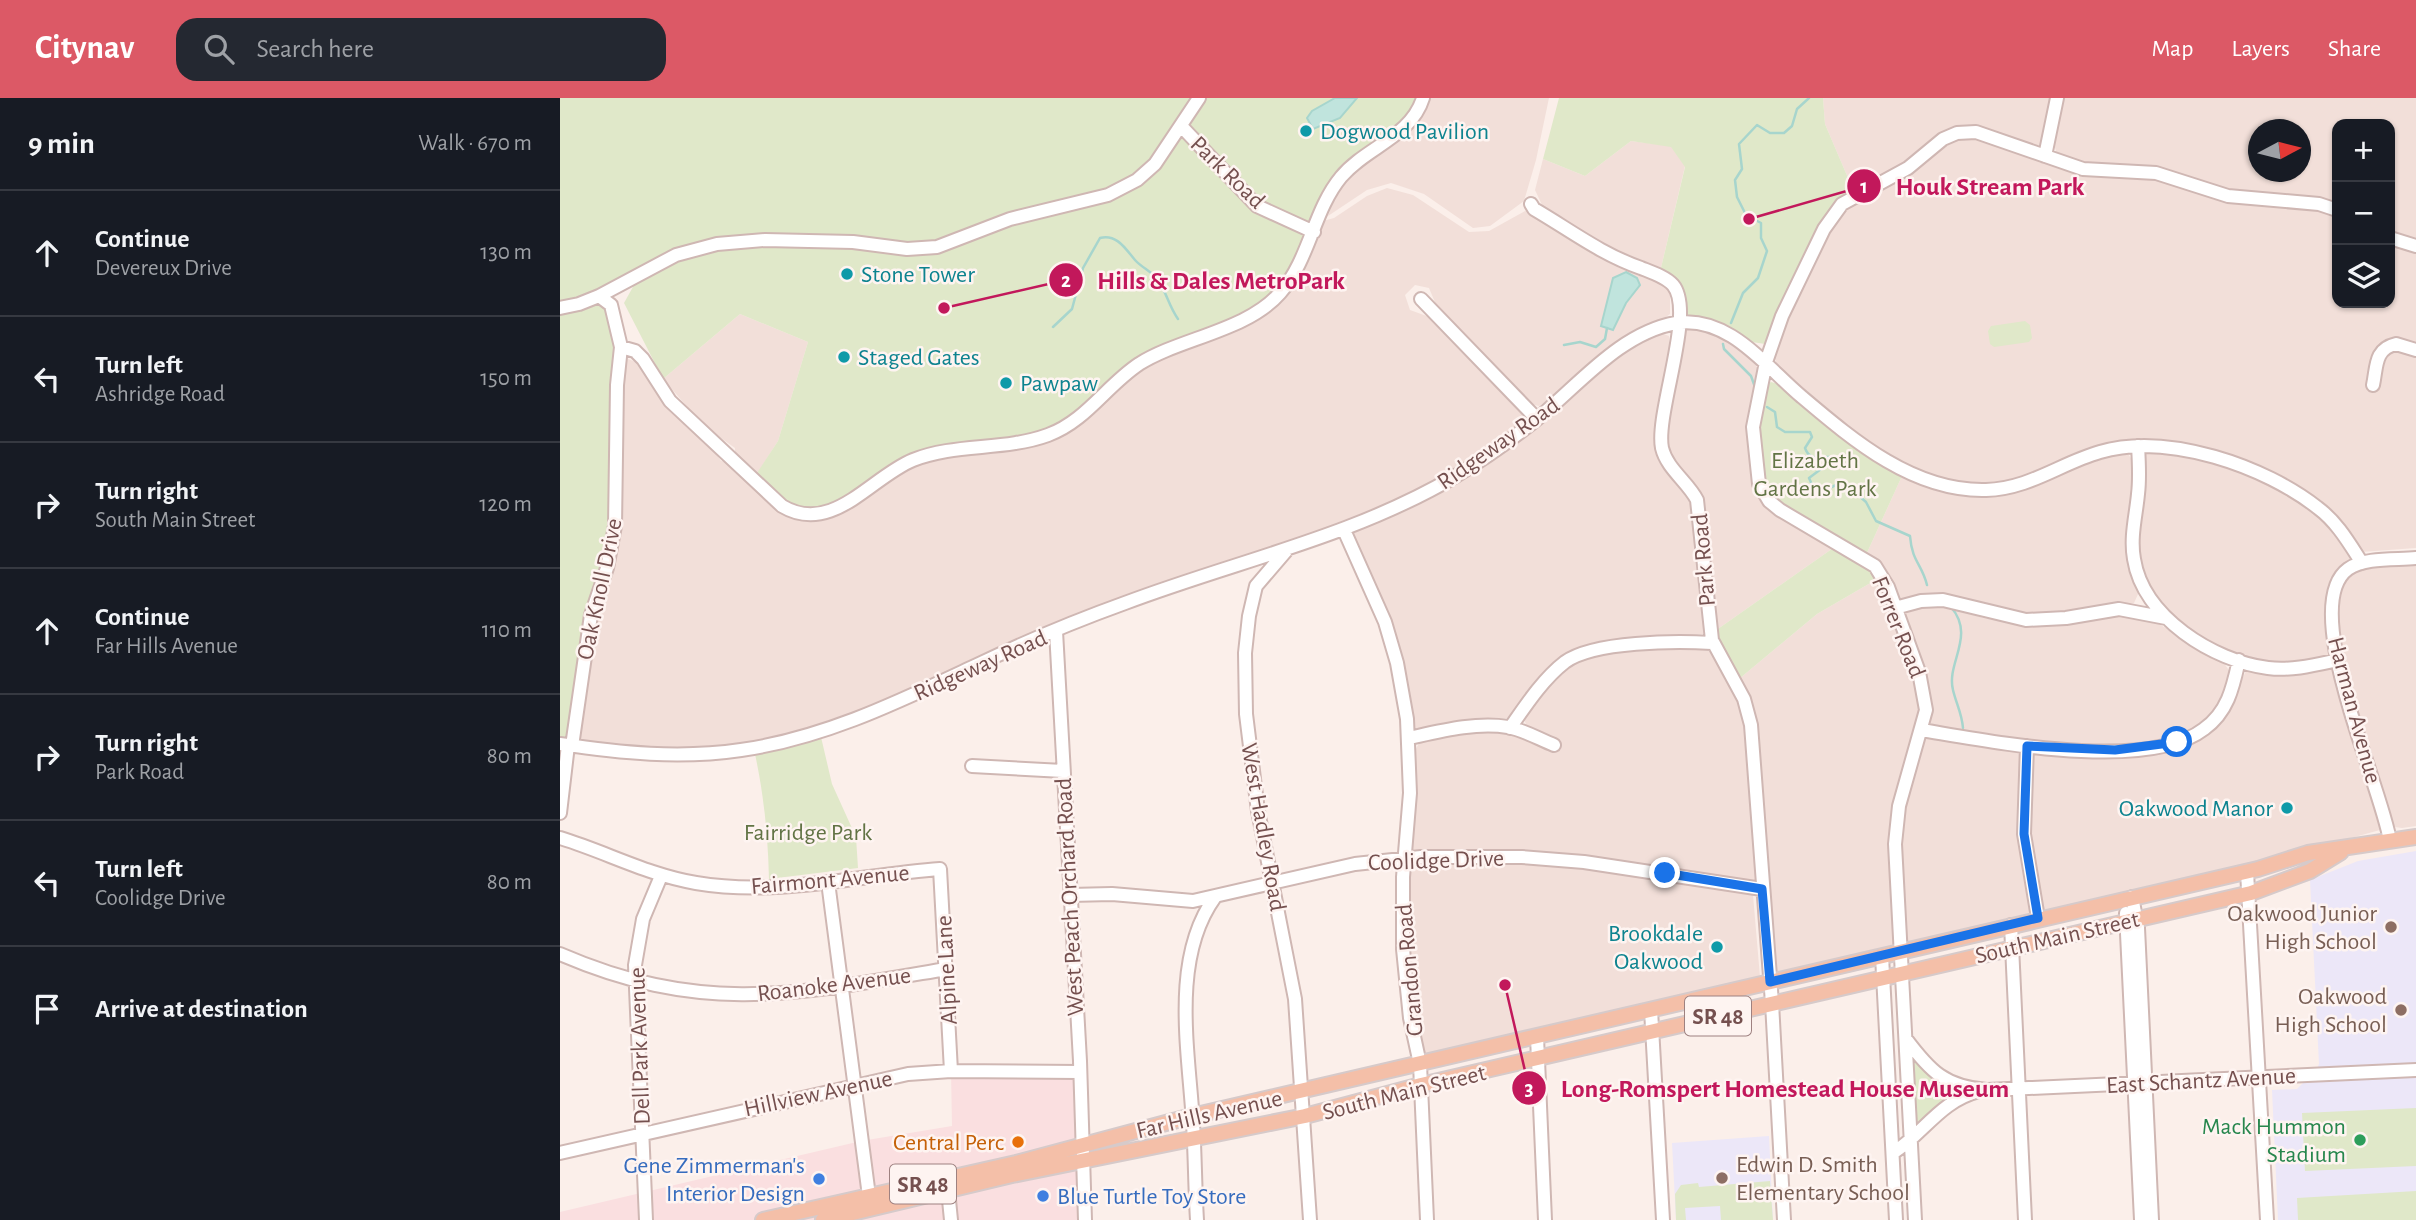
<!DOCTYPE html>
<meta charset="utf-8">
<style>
:root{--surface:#171b24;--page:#242831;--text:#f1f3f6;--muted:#9ea1a6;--line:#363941;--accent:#dc5966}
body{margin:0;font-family:"Alegreya Sans",sans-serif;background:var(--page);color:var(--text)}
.controls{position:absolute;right:21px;top:21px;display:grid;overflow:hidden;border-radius:14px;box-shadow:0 2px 5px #0004}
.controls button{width:63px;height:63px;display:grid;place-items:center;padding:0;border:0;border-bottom:2px solid var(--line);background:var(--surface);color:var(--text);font:35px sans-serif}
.compass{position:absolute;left:1688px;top:21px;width:63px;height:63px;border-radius:50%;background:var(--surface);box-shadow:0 2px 5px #0004;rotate:83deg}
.stop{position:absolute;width:21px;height:21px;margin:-16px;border:5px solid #1a73e8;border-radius:50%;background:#fff}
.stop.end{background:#1a73e8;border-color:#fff;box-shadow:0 2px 7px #0008}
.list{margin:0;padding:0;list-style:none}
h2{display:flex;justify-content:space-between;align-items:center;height:91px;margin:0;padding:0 28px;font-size:30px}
h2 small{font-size:23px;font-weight:400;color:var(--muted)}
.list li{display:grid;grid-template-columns:46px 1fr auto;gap:21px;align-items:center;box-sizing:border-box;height:126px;padding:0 28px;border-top:2px solid var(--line)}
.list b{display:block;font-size:26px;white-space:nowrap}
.list p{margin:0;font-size:23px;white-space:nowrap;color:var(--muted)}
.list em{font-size:23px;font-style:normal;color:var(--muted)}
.icon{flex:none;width:38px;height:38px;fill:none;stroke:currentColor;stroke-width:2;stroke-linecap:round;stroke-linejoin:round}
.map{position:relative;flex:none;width:1856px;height:1122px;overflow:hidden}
header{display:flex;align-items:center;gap:42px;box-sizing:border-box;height:98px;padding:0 35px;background:var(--accent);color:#fff}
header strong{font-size:33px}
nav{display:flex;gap:38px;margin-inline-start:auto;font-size:24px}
.search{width:490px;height:63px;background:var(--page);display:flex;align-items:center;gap:18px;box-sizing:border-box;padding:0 24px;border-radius:21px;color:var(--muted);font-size:26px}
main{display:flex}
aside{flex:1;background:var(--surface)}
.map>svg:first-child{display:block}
.residential{fill:#f2dfd9;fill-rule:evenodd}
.commercial{fill:#fadfe0}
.education{fill:#ece7f8}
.green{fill:#e0e8c9}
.water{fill:#c0e4dd;stroke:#a7d5cd;stroke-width:2}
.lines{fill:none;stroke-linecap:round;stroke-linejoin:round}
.stream{stroke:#a7d5cd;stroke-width:2.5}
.minor-casing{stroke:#cfb7b3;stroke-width:16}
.major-casing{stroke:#d6caca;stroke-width:18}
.minor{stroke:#fff;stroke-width:12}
.major{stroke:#f4bfa8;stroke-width:14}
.route{stroke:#1a73e8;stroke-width:9}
.culture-dot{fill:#0f9aa8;stroke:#fef4f1;stroke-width:2.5}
.education-dot{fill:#8d6e63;stroke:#fef4f1;stroke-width:2.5}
.leisure-dot{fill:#2e9e5b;stroke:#fef4f1;stroke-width:2.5}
.food-dot{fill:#e8710a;stroke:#fef4f1;stroke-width:2.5}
.shop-dot{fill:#3f7fe0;stroke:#fef4f1;stroke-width:2.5}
.labels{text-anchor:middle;stroke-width:5;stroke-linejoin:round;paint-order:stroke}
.shield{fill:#fef4f1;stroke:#9e8180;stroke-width:2}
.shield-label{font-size:23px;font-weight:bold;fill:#75504f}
.culture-label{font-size:24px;fill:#0d838f;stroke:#fef4f1;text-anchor:start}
.street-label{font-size:24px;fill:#75504f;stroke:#fef4f1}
.park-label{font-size:24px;fill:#627445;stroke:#fef4f1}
.education-label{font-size:24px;fill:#785e54;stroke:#fef4f1;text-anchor:end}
.leisure-label{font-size:24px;fill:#27864d;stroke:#fef4f1;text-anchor:end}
.food-label{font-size:24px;fill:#c56008;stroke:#fef4f1;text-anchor:end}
.shop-label{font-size:24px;fill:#366cbe;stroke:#fef4f1;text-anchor:end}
.leader{fill:none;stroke:#c2185b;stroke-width:2.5}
.callout-dot{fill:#c2185b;stroke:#fef4f1;stroke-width:2.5}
.mark-label{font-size:21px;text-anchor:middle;font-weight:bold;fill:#fff}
.callout-label{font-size:26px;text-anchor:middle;font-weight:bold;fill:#c2185b;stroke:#fef4f1;stroke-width:5;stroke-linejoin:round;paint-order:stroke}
</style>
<header>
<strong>Citynav</strong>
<div class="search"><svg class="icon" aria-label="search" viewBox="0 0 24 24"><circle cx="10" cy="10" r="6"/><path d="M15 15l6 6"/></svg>Search here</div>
<nav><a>Map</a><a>Layers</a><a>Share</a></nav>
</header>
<main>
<aside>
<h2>9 min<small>Walk · 670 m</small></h2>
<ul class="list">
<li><svg class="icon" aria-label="ahead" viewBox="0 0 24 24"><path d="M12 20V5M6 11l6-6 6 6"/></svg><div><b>Continue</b><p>Devereux Drive</p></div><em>130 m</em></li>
<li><svg class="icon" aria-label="left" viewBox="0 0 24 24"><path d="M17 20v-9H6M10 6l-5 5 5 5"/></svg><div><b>Turn left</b><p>Ashridge Road</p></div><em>150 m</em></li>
<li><svg class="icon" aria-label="right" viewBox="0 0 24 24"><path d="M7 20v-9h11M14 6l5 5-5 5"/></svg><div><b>Turn right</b><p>South Main Street</p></div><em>120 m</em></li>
<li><svg class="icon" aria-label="ahead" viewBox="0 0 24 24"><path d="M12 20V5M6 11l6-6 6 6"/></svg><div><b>Continue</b><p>Far Hills Avenue</p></div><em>110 m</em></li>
<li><svg class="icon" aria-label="right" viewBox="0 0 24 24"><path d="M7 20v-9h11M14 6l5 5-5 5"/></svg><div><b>Turn right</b><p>Park Road</p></div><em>80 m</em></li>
<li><svg class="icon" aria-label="left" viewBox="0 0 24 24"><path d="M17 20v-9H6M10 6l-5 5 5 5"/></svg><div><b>Turn left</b><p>Coolidge Drive</p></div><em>80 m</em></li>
<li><svg class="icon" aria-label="arrive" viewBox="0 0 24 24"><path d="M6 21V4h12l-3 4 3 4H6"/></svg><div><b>Arrive at destination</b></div></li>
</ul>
</aside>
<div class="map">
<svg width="1856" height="1122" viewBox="0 0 1856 1122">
<rect width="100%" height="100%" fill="#fbefea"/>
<path class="residential" d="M867 0H989L976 62 964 103 930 128 913 130 864 96 831 85 807 92 768 118 778 90 795 71 857 25Z
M1263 0H1492L1482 43 1479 47H1464L1419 30 1294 94 1265 26Z
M1500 0H1856V143L1830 135V26H1777V108L1669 93 1619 76 1530 68 1497 57 1493 42ZM1699 32H1741V74H1699Z
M1409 36 1470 55 1777 117V205H1830V144L1856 152V450L1801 454 1753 401 1610 344 1580 342 1534 349 1461 382 1429 387 1380 382 1349 369 1317 350 1248 297 1218 269 1214 258 1220 234 1258 152 1284 109 1384 44Z
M1071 43 1111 48 1125 68 1100 174 1056 158 983 109 975 92 983 61 1025 78Z
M827 90 853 97 909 134 929 133 967 112 984 120 1036 157 1099 183 1110 195V216L979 308 971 306 887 221 877 209 869 190 855 187 845 197 850 212 872 220 964 314 961 327 899 370 817 413 526 514 304 612 251 631 190 645 128 651H77L18 642 60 334 64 265 68 261 76 264 105 306 155 354 161 363 168 364 223 415 238 421H258L344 370 573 275 726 197 742 176 763 123 774 120 807 98Z
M180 216 248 244 218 343 195 379 175 359V350L144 328 103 281Z
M1131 230 1147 232 1161 239 1182 252 1195 265 1276 448 1155 533 1145 433 1121 374 1107 354 1105 339 1124 234Z
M1101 235 1109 238 1110 262 1096 337 1134 409 1144 536 1045 544 1022 549 1008 556 983 580 947 620 860 632 853 630 794 435 891 388 1055 260Z
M1589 353 1639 360 1685 376 1728 396 1771 429 1792 462 1772 479 1767 494 1765 517 1771 557 1725 566 1698 563 1664 551 1638 537 1602 508 1586 485 1577 453 1584 358Z
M1561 354 1568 356 1573 363 1567 439 1571 472 1579 494 1574 505 1478 517 1340 502 1306 457 1342 378 1382 394 1431 398 1468 391 1519 367Z
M1856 465V728L1842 730 1835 729 1830 721 1791 598 1777 533V495L1793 474 1800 471Z
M1319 480 1354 572 1362 611 1338 694 1335 847 1215 875 1212 811 1179 581 1257 516Z
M1370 508 1400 512 1423 520 1466 527 1505 526 1555 516 1590 521 1662 562 1670 574 1668 590 1653 617 1631 634 1587 644 1529 647 1478 644 1374 629 1368 622 1343 516 1349 512Z
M1145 549 1151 555 1177 596 1185 623 1196 784 1124 775 858 755 851 751 854 654 861 642 928 632 952 636 995 654 1001 651 998 641 967 630 964 620 965 614 999 574 1013 563 1052 552Z
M1771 570 1819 717 1820 732 1677 771 1483 813 1469 744 1472 659 1475 656 1623 649 1651 634 1663 620 1686 573Z
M1368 639 1457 653 1459 656 1460 750 1471 815 1346 845 1340 723 1364 640Z
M917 764 1012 768 1193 797 1200 879 865 957 857 930 846 826 849 768 853 765Z"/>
<path class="commercial" d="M391 973 520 974 525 1122H0V1114L301 1043 392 1028Z"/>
<path class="education" d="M1856 753V1122H1718L1712 992 1737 991 1757 971 1759 966 1750 782 1798 763Z
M1209 1038 1213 1122H1116L1112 1045Z"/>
<path class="green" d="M0 0H863L860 11 794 66 715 200 594 258 505 329 373 356 296 400 242 417 193 381 218 343 248 244 180 216 103 281 64 205 74 187 71 179 39 197 57 227 55 428 31 517 12 648 0 646Z
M999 0H1263L1265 26 1294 94 1284 100 1205 246 1192 244 1155 224 1126 217 1100 174 1125 69 1111 49 1071 43 1025 78 983 61Z
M1465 223 1470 227 1472 240 1469 244 1434 249 1430 246 1428 233 1431 228Z
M1211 284 1218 286 1280 337 1342 378 1306 457C1290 448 1222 412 1214 401 1188 367 1196 325 1206 287Z
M1276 448 1297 458 1319 480 1257 516 1179 581 1160 551 1155 533Z
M261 639 272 686 296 739 298 770 209 781C208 738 204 698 195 656Z
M1346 954 1411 995 1351 1043Z
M1856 1010V1068L1745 1073 1742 1015Z
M1210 1083 1213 1122H1161L1160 1108 1125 1110 1126 1122H1116L1115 1096 1121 1087 1138 1085 1139 1089Z
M1856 1093V1122H1738L1737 1100Z"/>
<path class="water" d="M775 0H797L780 20 753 31 747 20 752 13Z
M1066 174 1077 180 1080 187 1066 205 1053 232 1041 228 1053 180Z"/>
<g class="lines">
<path class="stream" d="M1171 225 1183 195 1198 180 1207 153 1201 140V125L1186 117 1177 99 1175 82 1182 71 1179 46 1197 27 1210 35H1224L1232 28 1237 11 1249 0
M493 229 512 211 523 170 540 140C557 135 567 153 575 162 583 171 594 174 600 185 607 197 610 210 618 221
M1163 246 1164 251 1191 278 1195 289
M1004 247 1020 244 1036 249 1045 241 1047 230
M1207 309 1215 314 1217 329 1225 334H1250L1252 339 1245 350C1250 364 1260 358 1270 359L1269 365 1249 380 1253 389 1267 391 1283 384 1306 404 1316 423 1350 438C1352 464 1362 466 1367 487
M1391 509C1416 538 1386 565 1393 592 1396 605 1402 616 1403 630"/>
<g class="minor-casing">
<path id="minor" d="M622 29 697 108 754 134
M1485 58 1497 0
M971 106 974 111C1010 132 1041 156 1081 170 1091 174 1106 179 1113 187 1136 214 1095 315 1102 350 1107 371 1128 384 1137 402L1152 542 1184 601 1191 627 1212 905 1224 1122
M1830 140 1856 148
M861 201 977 321
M0 210 19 206 39 198 116 157 157 146 205 142 293 144 347 151 377 149 450 121 548 97 577 82 595 66 639 0
M61 249 75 253 83 261 110 303 222 408C272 438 311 379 353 362 395 345 444 353 488 337 526 323 546 288 579 266 620 240 687 233 720 195 750 161 753 113 781 79 806 49 851 39 863 0
M1813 287C1817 269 1814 251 1836 246L1856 252
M1578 348C1579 364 1580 380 1578 396 1576 418 1570 439 1574 461 1583 519 1653 563 1708 570 1732 573 1755 567 1778 562
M784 432 825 524 837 565 847 621 850 695 843 779V851L850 920 860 966 867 1122
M726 453 696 488 689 518 685 555 686 616 698 713 735 901 750 1122
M1335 510 1361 503 1383 502 1466 522 1506 520 1559 511 1606 520
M496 533 520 963 525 1122
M950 630C966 607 983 581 1005 564 1034 543 1116 543 1152 545
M1361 632C1429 643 1587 675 1644 631 1668 614 1673 589 1679 562
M849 640C881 633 915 624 948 629 964 632 979 641 994 647
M0 646C60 655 120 661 181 652 265 640 340 603 417 567 465 544 515 523 565 505 676 463 792 439 894 379 923 362 951 342 977 321 1019 287 1060 235 1116 225 1169 217 1206 269 1242 299 1294 343 1354 394 1426 392 1469 391 1501 365 1540 354 1607 334 1705 368 1758 410 1777 424 1789 445 1802 465
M12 648 31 517 47 470 55 428 57 287 61 249 51 207 39 198
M1467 648 1464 736 1478 820
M412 668 503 673
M0 715 8 647
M0 740C46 754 88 777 136 785 218 799 299 777 380 771L391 973
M1830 743C1822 689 1737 508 1788 471 1805 459 1835 462 1856 460
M1687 774 1707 1122
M268 784 309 1098
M510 797 552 796 633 803 795 766 861 759H962L1024 764 1202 791
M1572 799 1578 830 1592 1122
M1566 815 1581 1122
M1451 827 1465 1122
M0 856C143 918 240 896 386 871
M1322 858 1336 1122
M1091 912 1103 1122
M977 939 985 1122
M1346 941C1370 973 1385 989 1427 992L1856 972
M0 1055 348 976 391 973 520 974
M1333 1055C1364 1035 1380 1003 1419 993
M388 1092 391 1122
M86 1122 75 867 83 821 101 778
M637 1122C635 1090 635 1057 633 1025 629 954 610 861 655 799
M1355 1122 1335 746 1339 708 1366 612 1359 574 1328 489 1315 468 1220 412 1209 403 1199 386 1193 329 1206 264 1222 218 1264 131 1282 106 1348 70 1383 41 1397 35 1416 34 1523 71 1596 75 1668 98 1759 106 1777 112"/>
</g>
<g class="major-casing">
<path id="major" d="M203 1122 456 1065 632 1018 1698 771 1748 755 1856 739
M263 1122 452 1077 745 1018 861 987 1691 795 1750 773 1781 754"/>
</g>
<use href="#minor" class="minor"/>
<use href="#major" class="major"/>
</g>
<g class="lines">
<path class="route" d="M1105 775 1202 791 1210 884 1478 820 1464 736 1467 648 1555 652 1617 644"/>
</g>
<g class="culture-dot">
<circle cx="746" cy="33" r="7"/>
<circle cx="287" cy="176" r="7"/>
<circle cx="284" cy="259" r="7"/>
<circle cx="446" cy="285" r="7"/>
<circle cx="1727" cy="710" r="7"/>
<circle cx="1157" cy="849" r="7"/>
</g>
<g class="education-dot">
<circle cx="1831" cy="829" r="7"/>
<circle cx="1841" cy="912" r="7"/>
<circle cx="1162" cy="1080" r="7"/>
</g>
<circle class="leisure-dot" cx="1800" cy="1042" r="7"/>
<circle class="food-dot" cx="458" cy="1044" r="7"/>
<g class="shop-dot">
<circle cx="259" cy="1081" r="7"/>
<circle cx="483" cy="1098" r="7"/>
</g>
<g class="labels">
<g class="shield">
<rect x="1125" y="898.5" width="66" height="39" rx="5"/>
<rect x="330" y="1066.5" width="66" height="39" rx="5"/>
</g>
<g class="shield-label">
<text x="1158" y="926">SR 48</text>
<text x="363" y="1094">SR 48</text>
</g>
<g class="culture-label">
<text x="760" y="41">Dogwood Pavilion</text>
<text x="301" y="184">Stone Tower</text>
<text x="298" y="267">Staged Gates</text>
<text x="460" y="293">Pawpaw</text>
<text x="1713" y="718" text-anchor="end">Oakwood Manor</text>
<text x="1143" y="843" text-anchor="end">Brookdale<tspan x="1143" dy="28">Oakwood</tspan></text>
</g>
<g class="street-label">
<text transform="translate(668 74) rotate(44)" y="8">Park Road</text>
<text transform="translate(938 345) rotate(-35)" y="8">Ridgeway Road</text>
<text transform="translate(1143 462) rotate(-95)" y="8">Park Road</text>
<text transform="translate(39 491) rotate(-78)" y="8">Oak Knoll Drive</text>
<text transform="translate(1339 529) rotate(68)" y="8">Forrer Road</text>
<text transform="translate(420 567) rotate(-24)" y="8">Ridgeway Road</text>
<text transform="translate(1795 612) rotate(75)" y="8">Harman Avenue</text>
<text transform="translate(704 729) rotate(80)" y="8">West Hadley Road</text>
<text transform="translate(876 762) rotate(-2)" y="8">Coolidge Drive</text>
<text transform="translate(270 781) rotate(-5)" y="8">Fairmont Avenue</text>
<text transform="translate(509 799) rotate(-93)" y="8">West Peach Orchard Road</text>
<text transform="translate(1497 839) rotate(-13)" y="8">South Main Street</text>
<text transform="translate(386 872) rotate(-93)" y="8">Alpine Lane</text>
<text transform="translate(849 872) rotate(-95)" y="8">Grandon Road</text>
<text transform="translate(274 886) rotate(-7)" y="8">Roanoke Avenue</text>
<text transform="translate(79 948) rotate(-92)" y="8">Dell Park Avenue</text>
<text transform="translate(1641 982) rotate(-3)" y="8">East Schantz Avenue</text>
<text transform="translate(844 994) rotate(-14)" y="8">South Main Street</text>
<text transform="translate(258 995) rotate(-12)" y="8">Hillview Avenue</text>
<text transform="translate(649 1016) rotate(-13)" y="8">Far Hills Avenue</text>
</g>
<g class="park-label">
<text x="1255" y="370">Elizabeth<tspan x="1255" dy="28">Gardens Park</tspan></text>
<text x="248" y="742">Fairridge Park</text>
</g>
<g class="education-label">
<text x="1817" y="823">Oakwood Junior<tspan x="1817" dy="28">High School</tspan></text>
<text x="1827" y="906">Oakwood<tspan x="1827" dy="28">High School</tspan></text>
<text x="1176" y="1074" text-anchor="start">Edwin D. Smith<tspan x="1176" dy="28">Elementary School</tspan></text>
</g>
<g class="leisure-label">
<text x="1786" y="1036">Mack Hummon<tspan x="1786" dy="28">Stadium</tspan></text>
</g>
<g class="food-label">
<text x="444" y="1052">Central Perc</text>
</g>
<g class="shop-label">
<text x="245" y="1075">Gene Zimmerman's<tspan x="245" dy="28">Interior Design</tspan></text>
<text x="497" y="1106" text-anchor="start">Blue Turtle Toy Store</text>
</g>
</g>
<path class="leader" d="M1189 121L1304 88M384 210L506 182M945 887L969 990"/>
<g class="callout-dot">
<circle cx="1189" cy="121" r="7"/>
<circle cx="384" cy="210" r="7"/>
<circle cx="945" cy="887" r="7"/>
<circle cx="1304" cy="88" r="18"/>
<circle cx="506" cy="182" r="18"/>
<circle cx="969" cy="990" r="18"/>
</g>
<g class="mark-label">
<text x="1304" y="95">1</text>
<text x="506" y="189">2</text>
<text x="969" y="997">3</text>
</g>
<g class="callout-label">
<text x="1430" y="97">Houk Stream Park</text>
<text x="661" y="191">Hills &amp; Dales MetroPark</text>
<text x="1225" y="999">Long-Romspert Homestead House Museum</text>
</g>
</svg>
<div class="controls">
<button>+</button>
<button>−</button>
<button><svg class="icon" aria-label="layers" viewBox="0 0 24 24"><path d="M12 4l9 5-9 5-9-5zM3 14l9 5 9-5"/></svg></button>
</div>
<svg class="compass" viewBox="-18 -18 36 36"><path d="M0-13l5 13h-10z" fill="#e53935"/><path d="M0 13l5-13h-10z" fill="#9ea1a6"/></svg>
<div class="stop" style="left:1617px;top:644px"></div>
<div class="stop end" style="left:1105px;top:775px"></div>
</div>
</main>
